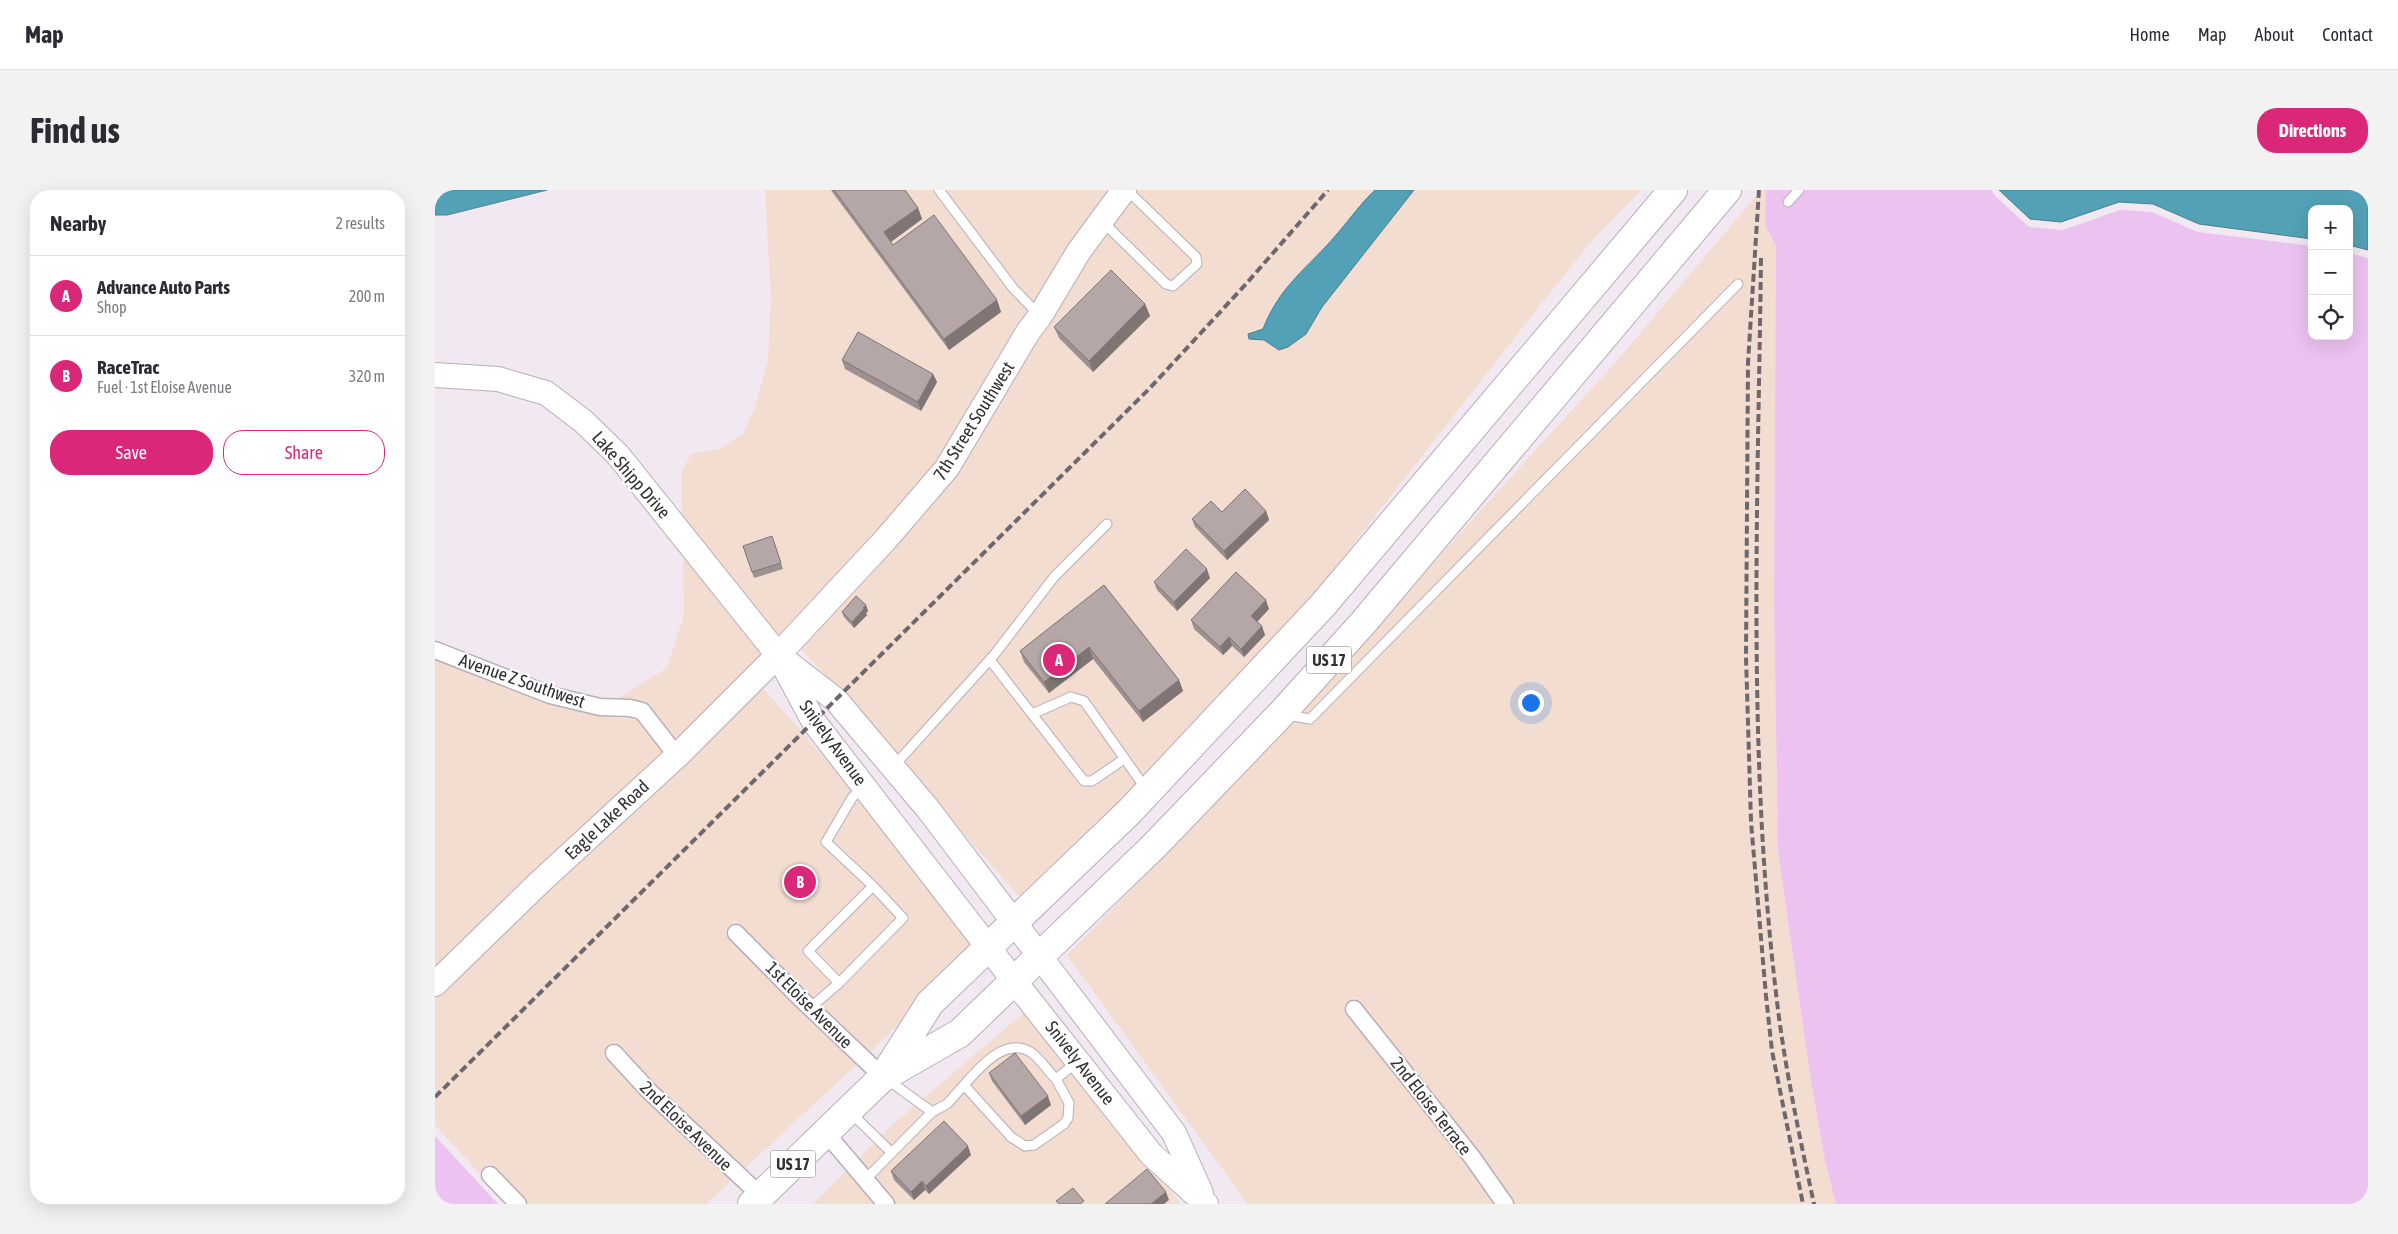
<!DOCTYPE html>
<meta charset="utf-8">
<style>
:root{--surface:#fff;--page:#f2f2f3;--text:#2b2b33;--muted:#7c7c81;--line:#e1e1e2;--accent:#db2777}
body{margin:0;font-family:"Asap Condensed",sans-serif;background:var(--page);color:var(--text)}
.controls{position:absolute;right:15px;top:15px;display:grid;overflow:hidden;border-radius:10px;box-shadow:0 5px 20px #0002}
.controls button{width:45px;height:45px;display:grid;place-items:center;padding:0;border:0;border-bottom:1px solid var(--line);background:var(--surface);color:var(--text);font:25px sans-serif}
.you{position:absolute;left:1095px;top:512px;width:18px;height:18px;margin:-12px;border:4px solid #fff;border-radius:50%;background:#1a73e8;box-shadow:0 0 0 8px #1a73e833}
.badge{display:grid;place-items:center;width:32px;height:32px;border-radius:50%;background:var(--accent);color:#fff;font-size:16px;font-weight:700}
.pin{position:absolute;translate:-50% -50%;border:2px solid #fff;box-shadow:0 1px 5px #0006}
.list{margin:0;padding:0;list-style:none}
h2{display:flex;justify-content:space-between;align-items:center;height:65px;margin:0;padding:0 20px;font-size:21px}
h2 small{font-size:16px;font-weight:400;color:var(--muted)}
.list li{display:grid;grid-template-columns:32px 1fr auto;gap:15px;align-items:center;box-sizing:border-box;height:80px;padding:0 20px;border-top:1px solid var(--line)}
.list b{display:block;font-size:19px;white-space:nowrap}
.list p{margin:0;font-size:16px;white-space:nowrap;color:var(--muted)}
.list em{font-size:16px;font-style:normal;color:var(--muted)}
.actions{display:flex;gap:10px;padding:15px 20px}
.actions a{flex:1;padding:11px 0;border:1px solid var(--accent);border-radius:20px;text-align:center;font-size:18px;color:var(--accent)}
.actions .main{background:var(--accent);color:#fff}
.icon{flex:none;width:28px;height:28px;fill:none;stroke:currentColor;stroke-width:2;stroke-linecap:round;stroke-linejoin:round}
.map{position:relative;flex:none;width:1933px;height:1014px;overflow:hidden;border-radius:20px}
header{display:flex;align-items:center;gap:30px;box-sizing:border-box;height:70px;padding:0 25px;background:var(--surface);border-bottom:1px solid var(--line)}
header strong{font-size:24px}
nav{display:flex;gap:28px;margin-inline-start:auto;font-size:18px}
.intro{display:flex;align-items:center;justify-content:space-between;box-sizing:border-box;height:120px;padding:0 30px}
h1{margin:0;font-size:35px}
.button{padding:12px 22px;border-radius:20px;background:var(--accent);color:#fff;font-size:18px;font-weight:700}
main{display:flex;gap:30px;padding:0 30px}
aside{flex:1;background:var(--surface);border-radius:20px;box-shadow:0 5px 20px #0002}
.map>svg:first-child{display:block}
.commercial{fill:#f3dcd0}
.green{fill:#ecc2f0}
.water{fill:#52a1b6;stroke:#487f8e}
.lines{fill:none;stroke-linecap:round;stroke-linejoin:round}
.lane-casing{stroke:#b7aeb7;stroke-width:11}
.street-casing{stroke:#b7aeb7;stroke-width:19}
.secondary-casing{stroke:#b7aeb7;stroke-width:26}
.highway-casing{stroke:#b7aeb7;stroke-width:30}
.lane{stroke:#fff;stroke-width:9}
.street{stroke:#fff;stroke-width:16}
.secondary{stroke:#fff;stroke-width:24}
.highway{stroke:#fff;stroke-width:28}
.rail{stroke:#6d686d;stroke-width:4;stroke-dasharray:8 4;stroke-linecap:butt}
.wall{fill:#9c9090}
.shaded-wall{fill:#7f7575}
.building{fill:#b5a7a7;stroke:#7f7575}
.labels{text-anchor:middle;stroke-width:4.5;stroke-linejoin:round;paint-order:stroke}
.shield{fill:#fff;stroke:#706d70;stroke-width:1}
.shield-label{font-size:16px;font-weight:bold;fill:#322f32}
.street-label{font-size:18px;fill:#322f32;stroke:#fff}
</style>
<header>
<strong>Map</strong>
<nav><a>Home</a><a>Map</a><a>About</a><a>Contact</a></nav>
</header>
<div class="intro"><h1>Find us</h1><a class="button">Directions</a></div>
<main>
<aside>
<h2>Nearby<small>2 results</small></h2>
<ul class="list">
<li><span class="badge">A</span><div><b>Advance Auto Parts</b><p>Shop</p></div><em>200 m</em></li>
<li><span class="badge">B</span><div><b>RaceTrac</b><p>Fuel · 1st Eloise Avenue</p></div><em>320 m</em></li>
</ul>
<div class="actions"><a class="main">Save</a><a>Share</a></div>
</aside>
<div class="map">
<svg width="1933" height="1014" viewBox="0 0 1933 1014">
<rect width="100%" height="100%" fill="#f1e8f1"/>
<path class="commercial" d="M330 0H679L506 272 343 452 247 331V282L256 264 285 259 308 244 320 217 333 170 336 109Z
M700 0H940L902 44 856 91 838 115 828 139 818 141 820 150H829L835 155 871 144 887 117 979 0H1206L1154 54 1106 114 947 317 873 413 862 432 589 712 363 455 614 125Z
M1326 0H1331L1330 35 1341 56 1339 411 1343 661 1376 891 1390 970 1401 1014H1080L1043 961 920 807 908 819 1031 973 1060 1014H813L632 765 754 641 1181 172Z
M248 359 331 464 242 553 213 515 197 510 182 509 232 478 249 425Z
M0 469 113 514 163 526 203 530 230 565 0 782Z
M325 495 438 622 543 757 435 862 300 730 290 744 422 874 309 979 219 894 179 851 168 864 208 908 296 991 271 1014H95L54 973 45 984 0 935V806Z
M592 820 746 1014H461L424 968 456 936Z
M412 980 441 1014H378Z"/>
<path class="green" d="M1331 0H1556L1561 7 1594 37 1628 40 1685 20 1717 22 1763 42 1877 56V146H1914V63L1933 68V1014H1401L1390 970 1376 891 1343 661 1339 411 1341 56 1330 35Z
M0 946 63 1014H0Z"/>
<path class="water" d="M0 0H112L12 25H0Z
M940 0H979L887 117 871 144 853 157 844 160 829 150 814 149 813 144 828 139C845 95 873 78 902 44 915 29 926 13 940 0Z
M1564 0H1933V60L1914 55V19H1877V49L1764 34 1718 14 1684 12 1626 32 1595 29Z"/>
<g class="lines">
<g class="lane-casing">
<path id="lane" d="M504 0 578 98 605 126
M1353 12 1364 0
M667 31 731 94 738 96 762 74 761 67 692 0
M555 470 649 591H657L689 569
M597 524 636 507 649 511 711 599
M852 525 875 529 1303 94
M458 577 559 465 619 387 672 334
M404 793 468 728 438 696
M375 818 404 793 373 761 438 696 391 652 417 608 428 596
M453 890 497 922
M529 895C544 878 571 845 597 863 606 870 613 881 621 889
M416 923 457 963
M431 989 497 922 512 914 529 895 576 947 590 956 599 955 629 934 633 928 634 913 621 889 643 871"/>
</g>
<g class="street-casing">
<path id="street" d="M0 460 115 505 165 517 195 518 207 521 242 566
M301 743 365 808 448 887
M919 819 1037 967 1070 1014
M179 863 214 901 326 1006
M391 943 451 1014
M55 985 83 1014"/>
</g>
<g class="secondary-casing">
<path id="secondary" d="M0 185 63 189 111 203 148 231 183 265 343 465 379 532 580 792 716 964 771 1014
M348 469 401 510 493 619 739 943 766 1003
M0 794 106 691 242 566 343 465 451 349 512 278 593 142 605 126 644 61 689 0"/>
</g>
<g class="highway-casing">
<path id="highway" d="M452 885 525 843 719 656 846 524 928 433 1292 0
M317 1014 448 887 495 813 694 622 888 415 1238 0"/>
</g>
<use href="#lane" class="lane"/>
<use href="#street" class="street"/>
<use href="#secondary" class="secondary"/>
<use href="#highway" class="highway"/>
<path class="rail" d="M1324 0 1313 173 1311 467 1316 632 1331 806 1337 861 1368 1014
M1326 68C1323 313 1312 559 1341 803 1349 874 1364 944 1379 1014
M0 907 715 198 811 94 893 0"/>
</g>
<path class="wall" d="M396 0H470L483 18 487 29 456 52 458 55 562 110 566 122 514 160 398 3Z
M710 114 715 126 658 182 624 148 619 137Z
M407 170 498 184 502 192 486 221 410 179Z
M831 321 834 330 792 370 760 337 757 329 787 322Z
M337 346 348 379 319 388 308 356Z
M775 388 742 421 722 400 719 392Z
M669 395 744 490 748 501 708 532 658 469 614 503 589 472 585 461Z
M431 415 433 421 431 423 432 425 419 438 409 427 407 422Z
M834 419 822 432 830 445 809 467 797 456 788 465 759 439 756 430Z
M554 883 616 915 590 935 557 891Z
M536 965 494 1004 490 1000 479 1010 459 990 456 981Z"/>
<path class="shaded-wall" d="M483 18 487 29 453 54 449 42Z
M562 110 566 122 514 160 509 149Z
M710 114 715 126 658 182 654 171Z
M498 184 502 192 486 221 483 212Z
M831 321 834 330 792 370 789 361Z
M772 379 775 388 742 421 739 412Z
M831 410 834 419 819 435 816 426Z
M431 415 433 421 431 423 432 425 419 438 417 432Z
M827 436 830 445 809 467 806 459Z
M794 447 797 456 788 465 785 457Z
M654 457 658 469 614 503 609 492Z
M744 490 748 501 708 532 704 521Z
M613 906 616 915 590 935 586 926Z
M533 956 536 965 494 1004 491 996Z
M487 991 490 1000 479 1010 476 1002Z
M731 1002 734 1010 729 1014H716Z"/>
<path class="building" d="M399 0H470L483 18 449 42 458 55 499 25 562 110 509 149Z
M676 80 710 114 654 171 619 137Z
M423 142 498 184 483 212 407 170Z
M810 299 831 321 789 361 757 329 776 311 787 322Z
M337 346 346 373 317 382 308 356Z
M751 359 772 379 739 412 719 392Z
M801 382 831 410 816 426 827 436 806 459 794 447 785 457 756 430Z
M669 395 744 490 704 521 654 457 609 492 585 461Z
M421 406 431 415 428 418 429 419 417 432 407 422Z
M580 863 613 906 586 926 554 883Z
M509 931 533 956 491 996 487 991 476 1002 456 981Z
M712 979 731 1002 716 1014H670Z
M638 998 649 1011 645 1014H624L621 1011Z"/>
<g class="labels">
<g class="shield">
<rect x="871.5" y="456.5" width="45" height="27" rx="4"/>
<rect x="335.5" y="960.5" width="45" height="27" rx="4"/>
</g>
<g class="shield-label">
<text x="894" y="476">US 17</text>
<text x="358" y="980">US 17</text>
</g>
<g class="street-label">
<text transform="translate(539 231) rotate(-58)" y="6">7th Street Southwest</text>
<text transform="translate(196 285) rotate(49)" y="6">Lake Shipp Drive</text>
<text transform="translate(87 491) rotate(19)" y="6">Avenue Z Southwest</text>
<text transform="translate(398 553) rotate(54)" y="6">Snively Avenue</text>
<text transform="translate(172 630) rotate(-43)" y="6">Eagle Lake Road</text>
<text transform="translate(374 815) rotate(45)" y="6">1st Eloise Avenue</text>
<text transform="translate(645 873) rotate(52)" y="6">Snively Avenue</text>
<text transform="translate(996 916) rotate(52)" y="6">2nd Eloise Terrace</text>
<text transform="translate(251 936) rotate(44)" y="6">2nd Eloise Avenue</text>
</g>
</g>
</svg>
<div class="controls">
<button>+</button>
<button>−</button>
<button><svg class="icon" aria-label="locate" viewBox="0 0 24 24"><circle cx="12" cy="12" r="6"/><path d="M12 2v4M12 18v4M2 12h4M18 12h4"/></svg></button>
</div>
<div class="you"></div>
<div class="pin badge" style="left:624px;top:470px">A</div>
<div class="pin badge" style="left:365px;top:692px">B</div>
</div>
</main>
